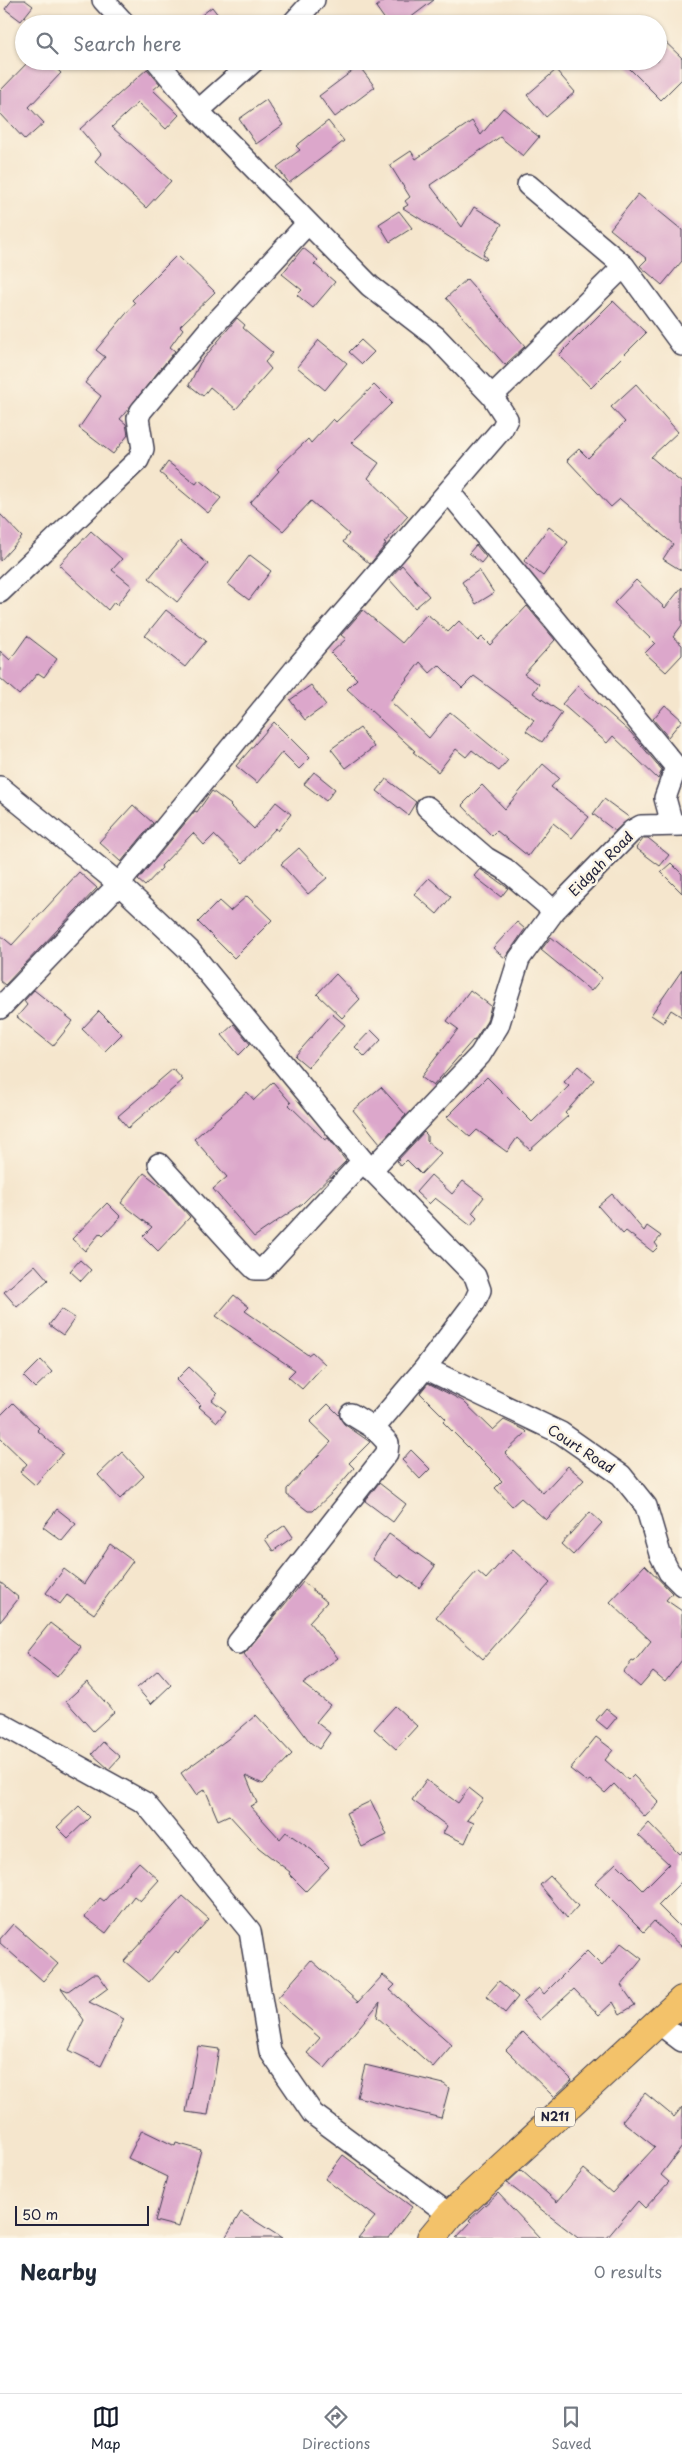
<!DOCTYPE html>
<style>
:root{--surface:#fff;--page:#f2f2f3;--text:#1f2937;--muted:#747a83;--line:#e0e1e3;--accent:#111827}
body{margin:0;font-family:"Playpen Sans",sans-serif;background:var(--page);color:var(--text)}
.scale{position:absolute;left:15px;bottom:12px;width:134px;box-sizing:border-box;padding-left:5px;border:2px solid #22223b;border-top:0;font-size:14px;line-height:18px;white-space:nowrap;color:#22223b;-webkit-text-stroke:4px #fcf5e5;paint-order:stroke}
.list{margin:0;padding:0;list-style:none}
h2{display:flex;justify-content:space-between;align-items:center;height:65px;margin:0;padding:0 20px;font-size:21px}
h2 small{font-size:16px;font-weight:400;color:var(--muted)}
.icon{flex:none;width:28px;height:28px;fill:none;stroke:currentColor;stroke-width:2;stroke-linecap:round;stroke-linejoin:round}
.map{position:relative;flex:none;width:682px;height:2238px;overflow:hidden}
.search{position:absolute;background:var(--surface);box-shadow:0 1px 4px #0004;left:15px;right:15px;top:15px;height:55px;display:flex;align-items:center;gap:12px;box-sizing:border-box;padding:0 18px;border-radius:28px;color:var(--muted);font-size:19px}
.sheet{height:155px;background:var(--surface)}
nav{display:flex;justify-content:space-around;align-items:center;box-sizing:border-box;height:70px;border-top:1px solid var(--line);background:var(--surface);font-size:14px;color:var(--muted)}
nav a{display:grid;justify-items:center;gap:2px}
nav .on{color:var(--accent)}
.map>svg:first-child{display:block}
.building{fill:#dca7cb}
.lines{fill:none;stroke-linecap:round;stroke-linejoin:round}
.minor-casing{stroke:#423f51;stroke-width:24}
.trunk-casing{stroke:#423f51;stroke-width:30}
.minor{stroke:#fff;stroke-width:21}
.trunk{stroke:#f3c26a;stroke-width:28}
.labels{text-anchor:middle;stroke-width:5;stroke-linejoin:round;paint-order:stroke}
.shield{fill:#fcf5e5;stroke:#63616e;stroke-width:1}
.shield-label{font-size:12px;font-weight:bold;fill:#22223b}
.street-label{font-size:14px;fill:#22223b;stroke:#fcf5e5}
</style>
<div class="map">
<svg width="682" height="2238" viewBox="0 0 682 2238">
<rect width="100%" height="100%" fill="#fcf5e5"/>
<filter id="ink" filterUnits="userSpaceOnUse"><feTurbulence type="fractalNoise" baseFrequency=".02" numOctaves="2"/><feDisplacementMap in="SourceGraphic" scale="10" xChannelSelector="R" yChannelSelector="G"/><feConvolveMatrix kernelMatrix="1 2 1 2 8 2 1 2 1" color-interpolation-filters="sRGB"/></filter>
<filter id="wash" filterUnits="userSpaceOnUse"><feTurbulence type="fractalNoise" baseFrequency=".0096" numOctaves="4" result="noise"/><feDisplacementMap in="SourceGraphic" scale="20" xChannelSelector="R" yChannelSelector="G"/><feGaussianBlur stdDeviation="1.12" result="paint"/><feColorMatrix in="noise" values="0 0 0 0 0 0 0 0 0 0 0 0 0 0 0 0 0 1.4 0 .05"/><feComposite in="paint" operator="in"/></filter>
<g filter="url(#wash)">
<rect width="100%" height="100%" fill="#f5e6cd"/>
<g id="blocks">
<path class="building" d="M12 0H25L33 6 21 21 5 9Z
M385 0H434L402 24H388L376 7Z
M212 7 225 24H190Z
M658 35 682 58V79L661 100 622 61H658Z
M29 61H48L61 73 29 107 44 123 25 140 0 113V91Z
M359 66 375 87 335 117 319 96Z
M147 69 160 84 153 90 179 115 166 129 138 103 112 127 171 181 146 208 95 161 101 154 80 129Z
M556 70 575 92 546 117 527 95Z
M266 100 283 125 256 144 239 119Z
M503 108 539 137 523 156 500 137 430 185 462 227 474 207 502 224 483 254 487 259 486 260 403 208 408 205 405 201 410 197 390 165 411 151 416 159 472 121 481 135Z
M328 121 344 141 289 183 277 167 300 150 296 146Z
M638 194 682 230V261L662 285 640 266 647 259 610 229Z
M399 211 412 228 390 242 379 224Z
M303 248 318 260 314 264 335 282 313 308 297 295 302 290 282 274Z
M177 255 215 292 180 326 183 329 170 347 175 351 120 419 126 424 128 435 113 454 79 428 101 396 85 383 105 357 96 350 135 303 132 300Z
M467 279 525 346 505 365 446 298Z
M613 301 646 333 591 388 559 355Z
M237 318 245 325 243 328 273 353 265 362 271 369 236 409 210 387 203 396 189 385 200 363Z
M319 340 347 363 325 390 297 367Z
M361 340 374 352 362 364 349 352Z
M636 384 678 432 651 457 682 483V571L663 559 673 544 620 499 611 507 567 460 579 449 588 458 625 422 611 407Z
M374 385 392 403 351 443 379 463 368 478 408 516 384 543 386 544 370 564 343 542 349 534 311 501 283 531 250 503 279 471 277 469 308 439 311 443 333 419 336 422Z
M168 462 196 484 199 480 221 498 208 513 160 473Z
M0 514 22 537 0 561Z
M549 527 568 542 543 576 524 561Z
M91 531 122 559 112 570 132 586 117 605 114 602 108 610 59 565Z
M180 541 208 564 177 602 149 578Z
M476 545 486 557 481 563 469 553Z
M250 555 271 571 249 600 228 584Z
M402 565 429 596 415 608 389 579Z
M479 570 494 593 476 604 462 582Z
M636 580 665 608 682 587V625L673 637 682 645V655L666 672 645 653 655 643 614 603Z
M527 606 555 640 524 674 539 684 533 693 562 713 542 742 526 731 534 720 474 676 462 688 439 665 430 673 420 662 390 701 429 738 450 712 508 760 499 771 472 750 466 757 456 749 438 772 413 752 415 751 347 689 357 679 331 653 346 639 341 635 363 610 402 643 427 614 448 632 459 621 478 641 482 637 490 645Z
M166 610 206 641 185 667 145 636Z
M27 636 57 659 44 677 38 673 19 695 0 678V651L10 660Z
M311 685 326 705 305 720 290 700Z
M578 686 631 733 662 770 658 779 613 736 607 743 562 704Z
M665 705 682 720 668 737 653 719Z
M274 722 310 758 299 769 282 752 257 783 236 766Z
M360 728 374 747 346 768 331 749Z
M543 764 559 778 551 787 589 817 572 838 553 823 528 856 497 831 492 836 462 805 482 785 505 809Z
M314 772 335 789 326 801 304 784Z
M386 779 416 802 408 815 377 791Z
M212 791 231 805 230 806 254 829 276 802 291 814 278 831 276 828 243 863 214 835 204 845 193 833 161 866 162 868 145 886 138 880 195 811 197 812Z
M604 799 630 818 615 831 593 814Z
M133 805 153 823 121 862 99 842Z
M644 838H648L669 855 660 866 636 848Z
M299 848 327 878 308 894 281 864Z
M671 863 682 874V893L661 872Z
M480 869 508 888 501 897 474 876Z
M79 872 97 888 5 985 0 981V935L12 945Z
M429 878 451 897 437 914 414 894Z
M247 896 272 920 234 958 198 922 219 901 230 911Z
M517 922 525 929 505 958 493 948Z
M551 937 602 978 591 991 541 950Z
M682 970V1017L671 1010 663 1023 651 1015Z
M336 974 360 999 342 1018 317 994Z
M34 990 73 1021 53 1046 17 1017 27 1005 24 1001Z
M470 990 491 1006 487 1021 474 1041 473 1040 433 1086 421 1077 458 1029 447 1021Z
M99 1011 122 1034 105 1051 82 1029Z
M332 1014 345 1025 308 1067 295 1056Z
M234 1024 250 1044 239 1055 222 1035Z
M371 1030 381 1040 365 1057 355 1047Z
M578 1066 594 1080 565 1113 568 1116 530 1150 517 1138 507 1152 477 1130 470 1137 447 1117 487 1077 532 1122 569 1086 564 1082Z
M173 1069 183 1080 128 1128 118 1116Z
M273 1082 291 1103 289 1105 325 1140 328 1138 346 1161 302 1204 254 1237 213 1189 227 1177 194 1139 247 1092 254 1100Z
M381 1087 406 1115 380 1143 353 1110Z
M424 1132 427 1135V1141L441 1153 421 1174 407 1160 401 1166 397 1161Z
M144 1173 166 1190 190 1217 158 1251 143 1236 152 1227 121 1203Z
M431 1175 452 1194 463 1181 484 1197 472 1213 477 1218 471 1226 435 1198 429 1204 416 1192Z
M612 1194 644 1231 647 1226 661 1236 655 1243 658 1247 653 1252 626 1231 623 1234 598 1206Z
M107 1203 121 1217 103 1236 100 1233 85 1251 72 1239Z
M80 1260 91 1270 81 1281 70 1271Z
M35 1265 48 1280 17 1307 4 1292Z
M234 1295 249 1307 245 1311 308 1355 312 1352 325 1364 302 1389 288 1377 295 1370 216 1316Z
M61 1309 75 1318 63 1335 49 1325Z
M41 1360 52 1372 35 1388 24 1377Z
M189 1367 217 1394 212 1400 226 1411 217 1422 199 1407 201 1405 176 1380Z
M428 1383 463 1401 493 1430 504 1420 525 1430 527 1432 505 1453 543 1493 568 1466 584 1480 546 1520 521 1498 512 1506 495 1488 502 1481 443 1422 446 1419 420 1393Z
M13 1403 39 1428 37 1430 63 1453 35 1485 20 1472 27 1464 0 1438V1416Z
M328 1404 339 1415 344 1424 370 1442 349 1463 354 1468 335 1490 313 1511H308L287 1495V1489L331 1442 310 1422Z
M411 1450 430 1469 420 1479 402 1460Z
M122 1452 144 1476 120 1499 98 1475Z
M379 1483 406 1504 393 1522 365 1501Z
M57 1509 76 1524 62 1541 43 1527Z
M590 1512 602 1523 573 1555 561 1544Z
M285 1525 293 1537 273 1551 265 1539Z
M389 1534 435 1566 419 1588 401 1575 399 1578 372 1559Z
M110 1544 133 1561 94 1614 67 1595 60 1604 46 1593 64 1569 84 1584Z
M513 1549 550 1583 483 1659 436 1617 477 1571 486 1579Z
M645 1565 672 1593 666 1600 682 1611V1660L665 1682 653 1672 640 1687 623 1672 632 1661 634 1662 651 1641 610 1602Z
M0 1582 19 1598 0 1622Z
M303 1582 327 1602 309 1622 338 1658 303 1684 330 1705 316 1722 330 1733 319 1749 310 1742 244 1654Z
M50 1623 81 1647 57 1677 26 1653Z
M158 1670 171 1685 151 1704 137 1688Z
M87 1682 114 1712 93 1731 66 1701Z
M395 1706 417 1726 396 1749 374 1729Z
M606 1708 617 1717 607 1729 596 1720Z
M256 1715 292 1754 263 1784 246 1776 257 1803 250 1806 280 1839 286 1832 312 1850 329 1867 306 1891 289 1874 290 1872 259 1848 229 1815 218 1820 205 1789 196 1795 181 1773 228 1739Z
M596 1737 613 1750 605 1760 628 1780 633 1775 659 1802 645 1817 614 1784 605 1793 590 1780 587 1782 570 1769Z
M103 1742 120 1757 109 1769 92 1754Z
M426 1780 458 1803 469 1788 483 1799 467 1820 474 1823 465 1843 443 1833 447 1826 412 1800Z
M371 1801 387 1835 362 1847 346 1813Z
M79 1806 90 1817 68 1838 57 1827Z
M649 1823 679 1854 682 1851V1881L658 1905 682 1929V1947L654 1921 644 1932 595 1883 616 1863 643 1890 669 1864 638 1835Z
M139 1862 159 1880 140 1901 134 1896 106 1933 85 1917 100 1898 104 1901Z
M550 1876 578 1906 567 1918 540 1885Z
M183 1896 209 1919 178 1953 176 1951 149 1982 124 1961Z
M13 1924 58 1964 43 1981 0 1943V1939Z
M621 1943 642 1959 621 1985 635 2005 620 2014 613 2002 599 2015 574 1989 540 2020 523 2002 539 1988 544 1994 587 1951 602 1966Z
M311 1960 358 2002 383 1975 395 1985 390 1990 452 2045 433 2067 377 2017 380 2002 325 2068 307 2053 320 2038 276 2000Z
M92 1974H98L108 1988 89 2002 124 2019 101 2066 69 2050 84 2020 61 1988 68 1991Z
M499 1981 518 1997 505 2013 486 1996Z
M523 2032 572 2080 554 2097 506 2050Z
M198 2046 219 2049 208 2115 186 2112Z
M365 2065 444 2084 449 2088 441 2118 357 2097Z
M645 2093 674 2117 682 2107V2147L661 2175 669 2182 645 2208 638 2201 607 2238H578L507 2183 521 2170 557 2202 584 2169 612 2193 655 2147 622 2121Z
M142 2130 175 2146 176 2143 201 2150 179 2227 155 2221 167 2177 128 2158Z
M343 2155 412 2207 389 2238H358L375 2217 325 2179Z
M498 2193 540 2238H456L471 2222 469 2220Z
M241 2212 282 2238H225Z"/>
</g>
</g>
<g filter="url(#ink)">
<use href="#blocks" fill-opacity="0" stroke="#423f51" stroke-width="1"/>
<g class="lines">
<g class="minor-casing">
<path id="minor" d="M103 0 125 24
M292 24 314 0
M198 111 254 61
M528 185 624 266 682 345
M492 396 624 266
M449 492 676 767 665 798 672 824
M0 592 138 460 143 449 138 418 141 411 208 331 308 223
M0 787 119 884 189 950 363 1161 475 1276 480 1290 474 1303 425 1368 374 1428
M427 807 486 858 505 869 554 911
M0 1008 119 884 297 667 502 429 507 419 492 396 436 337 370 286 198 111 157 61
M159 1164 248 1262 255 1269H263L363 1161
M371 1170 480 1055 498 1026 519 959 554 911 632 831 641 826 682 825
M425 1368 561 1433 621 1475 646 1506 660 1554 669 1572 682 1585
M238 1643 387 1453 388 1443 374 1428 351 1414
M0 1723 145 1803 250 1931 270 2051 313 2114 450 2215
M657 2022 682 2041"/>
</g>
<g class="trunk-casing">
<path id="trunk" d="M431 2238 450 2215 682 2000"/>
</g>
<use href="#minor" class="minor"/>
<use href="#trunk" class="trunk"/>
</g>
</g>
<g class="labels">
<rect class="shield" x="535" y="2107.5" width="40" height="19" rx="4"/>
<g class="shield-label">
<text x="555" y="2121">N211</text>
</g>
<g class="street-label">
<text transform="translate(601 864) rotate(-45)" y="5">Eidgah Road</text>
<text transform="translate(581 1449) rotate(33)" y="5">Court Road</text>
</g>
</g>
</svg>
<div class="scale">50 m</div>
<div class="search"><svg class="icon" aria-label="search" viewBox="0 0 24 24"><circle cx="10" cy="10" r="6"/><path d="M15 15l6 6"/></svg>Search here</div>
</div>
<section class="sheet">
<h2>Nearby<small>0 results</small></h2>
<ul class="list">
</ul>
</section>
<nav>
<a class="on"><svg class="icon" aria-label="map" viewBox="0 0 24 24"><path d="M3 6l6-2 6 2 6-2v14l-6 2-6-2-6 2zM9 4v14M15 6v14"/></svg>Map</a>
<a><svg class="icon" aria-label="directions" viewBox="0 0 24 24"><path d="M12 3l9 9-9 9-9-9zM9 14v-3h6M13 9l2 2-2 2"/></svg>Directions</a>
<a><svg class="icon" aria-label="saved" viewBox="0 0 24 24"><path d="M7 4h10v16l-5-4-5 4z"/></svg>Saved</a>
</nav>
